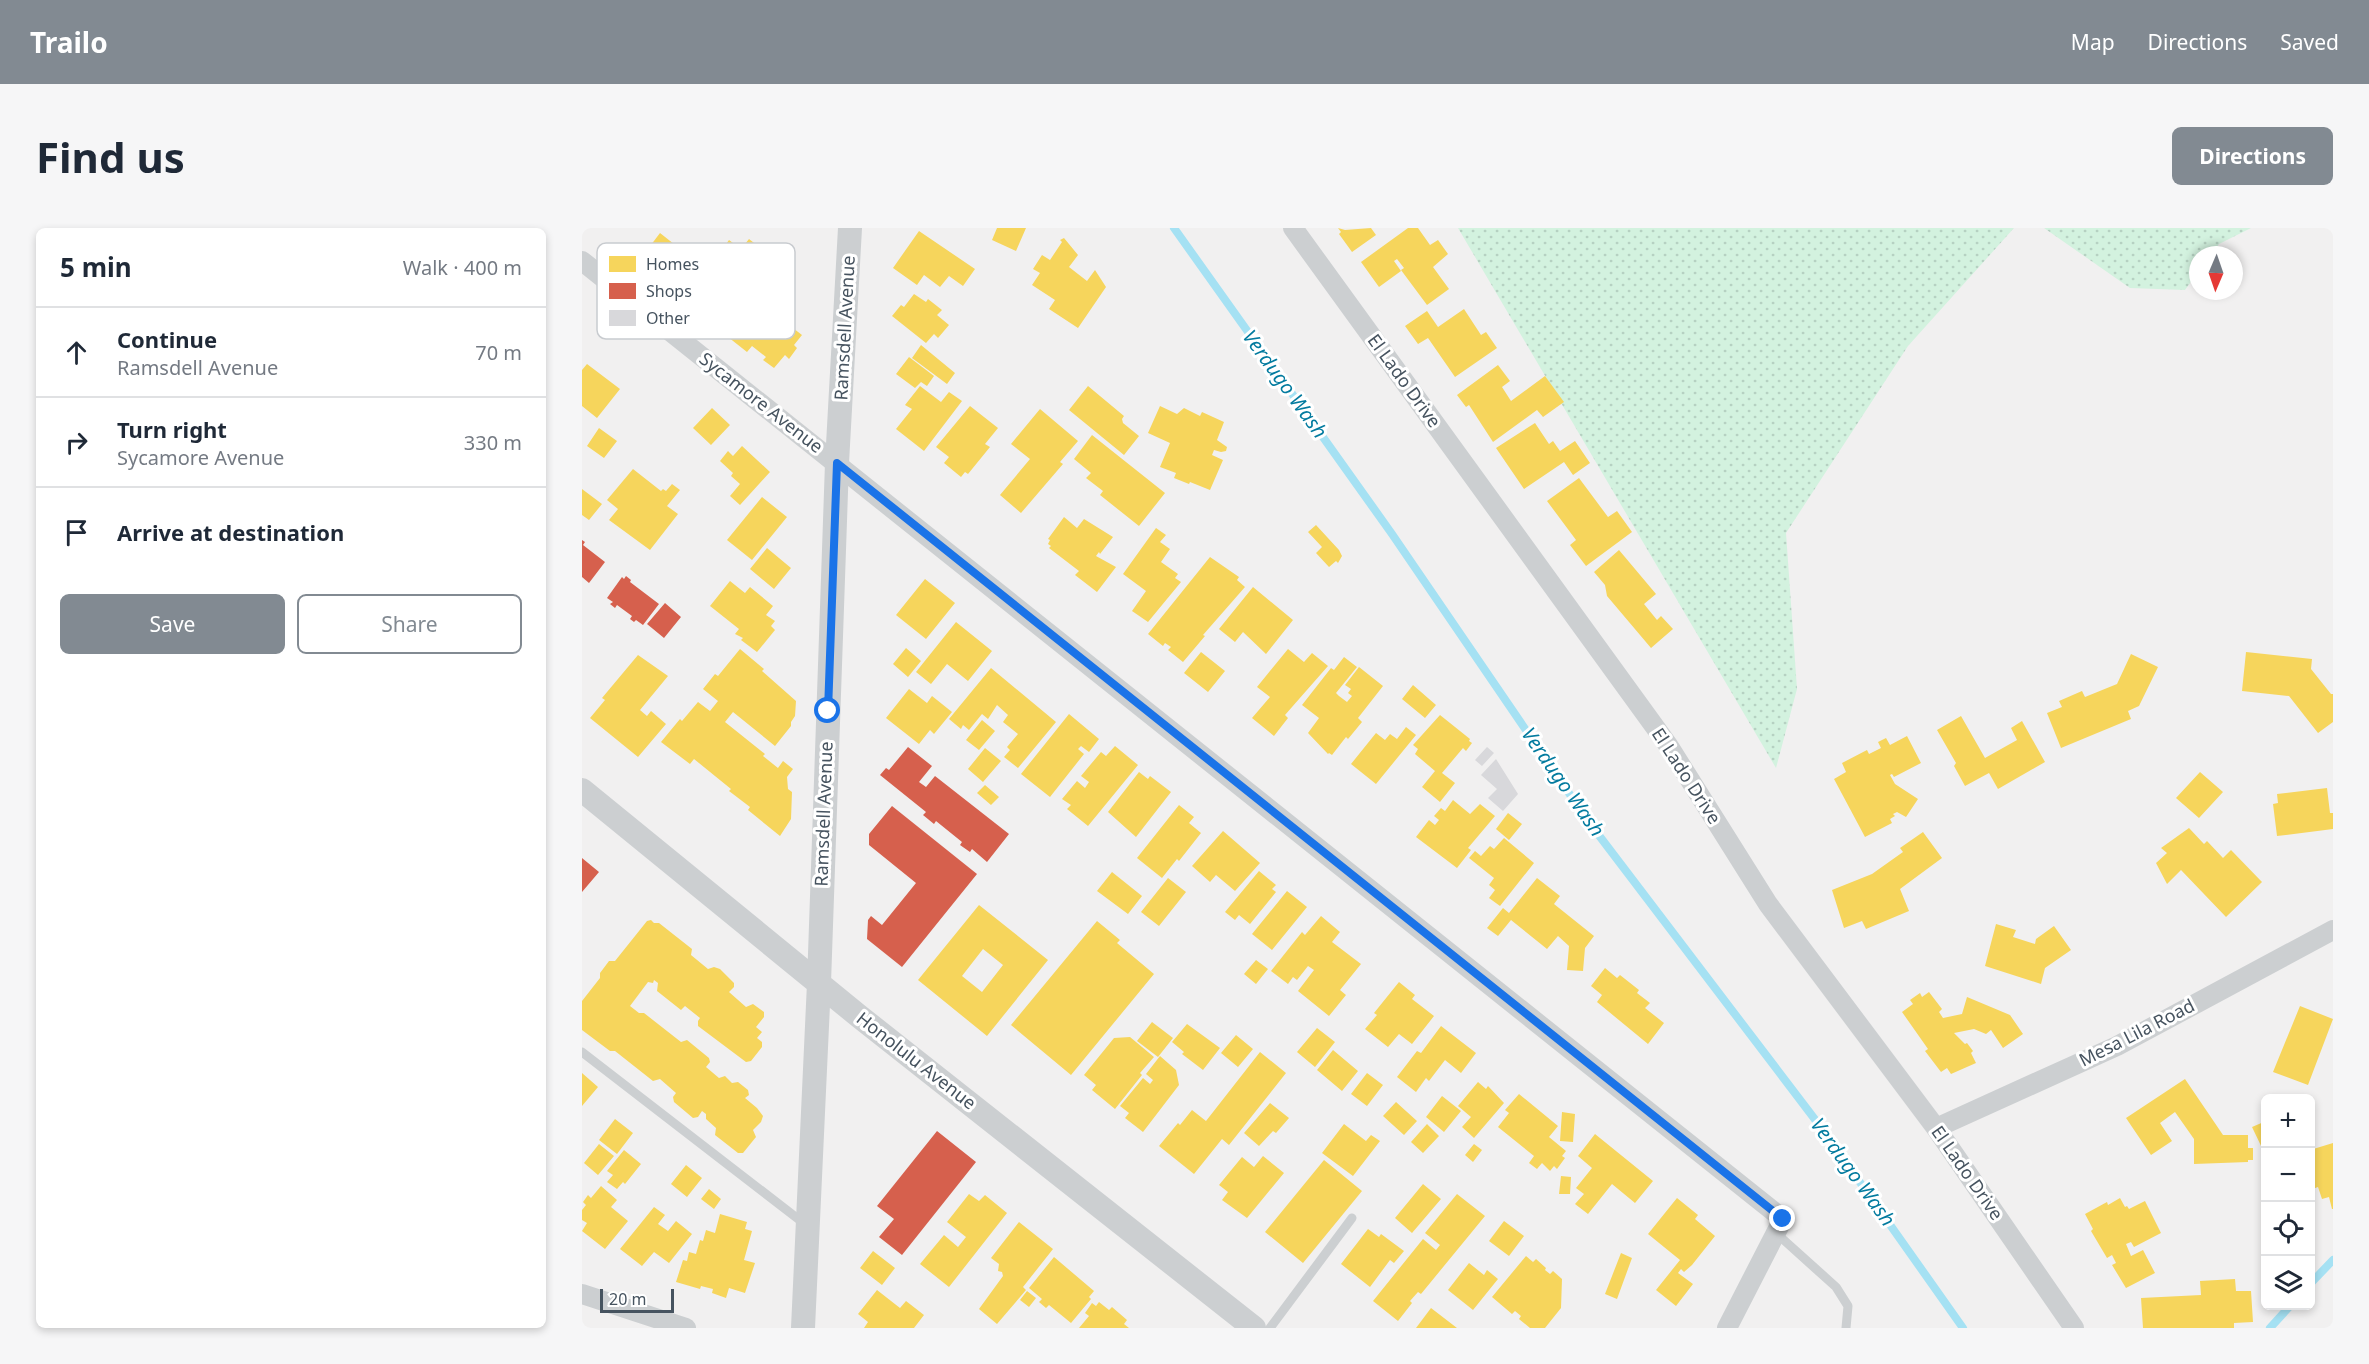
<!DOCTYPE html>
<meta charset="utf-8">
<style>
:root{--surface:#fff;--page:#f6f6f7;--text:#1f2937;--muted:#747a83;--line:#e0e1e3;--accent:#828a92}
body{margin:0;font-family:"Noto Sans",sans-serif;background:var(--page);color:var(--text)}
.controls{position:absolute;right:18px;bottom:18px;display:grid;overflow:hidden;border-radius:9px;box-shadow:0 3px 9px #0003}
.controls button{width:54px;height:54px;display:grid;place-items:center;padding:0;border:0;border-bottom:2px solid var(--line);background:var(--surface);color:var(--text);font:30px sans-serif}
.compass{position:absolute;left:1607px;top:18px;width:54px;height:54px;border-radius:50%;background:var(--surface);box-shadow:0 3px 9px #0003;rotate:182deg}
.scale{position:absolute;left:18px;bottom:15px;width:74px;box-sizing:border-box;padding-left:6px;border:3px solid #46535f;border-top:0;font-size:16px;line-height:21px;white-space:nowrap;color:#46535f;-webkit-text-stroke:4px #fff;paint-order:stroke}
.stop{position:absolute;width:18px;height:18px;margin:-14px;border:4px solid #1a73e8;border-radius:50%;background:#fff}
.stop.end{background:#1a73e8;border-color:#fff;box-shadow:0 2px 6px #0008}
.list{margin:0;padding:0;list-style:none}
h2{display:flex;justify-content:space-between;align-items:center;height:78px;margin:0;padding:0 24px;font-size:26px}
h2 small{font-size:20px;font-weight:400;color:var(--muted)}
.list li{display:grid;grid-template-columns:39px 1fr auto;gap:18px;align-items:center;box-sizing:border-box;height:90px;padding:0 24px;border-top:2px solid var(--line)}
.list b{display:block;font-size:22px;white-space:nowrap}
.list p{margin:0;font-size:20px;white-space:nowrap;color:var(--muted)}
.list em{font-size:20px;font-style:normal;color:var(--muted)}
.actions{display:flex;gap:12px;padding:18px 24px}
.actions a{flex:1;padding:14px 0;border:2px solid var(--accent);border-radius:9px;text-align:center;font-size:21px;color:var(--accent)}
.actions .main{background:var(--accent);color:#fff}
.icon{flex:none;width:33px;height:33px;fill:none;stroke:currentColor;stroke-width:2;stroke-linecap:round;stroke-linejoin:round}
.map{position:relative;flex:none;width:1751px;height:1100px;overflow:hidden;border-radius:9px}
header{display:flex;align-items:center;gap:36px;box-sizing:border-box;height:84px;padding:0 30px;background:var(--accent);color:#fff}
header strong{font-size:28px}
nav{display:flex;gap:33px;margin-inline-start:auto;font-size:21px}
.intro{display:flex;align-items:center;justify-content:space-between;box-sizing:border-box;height:144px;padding:0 36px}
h1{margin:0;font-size:42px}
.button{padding:15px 27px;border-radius:9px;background:var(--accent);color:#fff;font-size:21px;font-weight:700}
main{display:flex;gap:36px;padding:0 36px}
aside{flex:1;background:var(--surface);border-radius:9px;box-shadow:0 3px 9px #0003}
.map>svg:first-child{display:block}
.grass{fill:url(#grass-dots)}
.homes{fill:#f6d55c;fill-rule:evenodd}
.shops{fill:#d6604d}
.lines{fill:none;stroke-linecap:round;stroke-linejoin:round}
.stream{stroke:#a5e1f3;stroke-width:8}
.building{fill:#d8d8db}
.service{stroke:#cccfd1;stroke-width:9}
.minor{stroke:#cccfd1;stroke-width:20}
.tertiary{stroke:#cccfd1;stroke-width:24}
.route{stroke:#1a73e8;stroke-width:8}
.labels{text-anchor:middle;stroke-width:6;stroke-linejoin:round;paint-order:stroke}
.street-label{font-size:18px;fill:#46535f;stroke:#fff}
.water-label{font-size:20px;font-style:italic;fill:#037b9f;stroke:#fff}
.key{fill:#fff;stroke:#c8cbcf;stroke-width:1.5}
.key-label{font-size:16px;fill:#46535f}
</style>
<header>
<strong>Trailo</strong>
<nav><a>Map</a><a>Directions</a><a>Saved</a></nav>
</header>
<div class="intro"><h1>Find us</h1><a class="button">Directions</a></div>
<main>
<aside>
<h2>5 min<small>Walk · 400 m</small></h2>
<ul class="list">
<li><svg class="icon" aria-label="ahead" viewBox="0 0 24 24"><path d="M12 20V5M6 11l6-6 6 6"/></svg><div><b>Continue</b><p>Ramsdell Avenue</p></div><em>70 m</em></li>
<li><svg class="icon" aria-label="right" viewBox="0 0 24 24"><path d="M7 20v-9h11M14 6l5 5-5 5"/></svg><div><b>Turn right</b><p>Sycamore Avenue</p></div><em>330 m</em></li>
<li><svg class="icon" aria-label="arrive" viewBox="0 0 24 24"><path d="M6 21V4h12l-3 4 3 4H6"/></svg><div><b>Arrive at destination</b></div></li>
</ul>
<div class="actions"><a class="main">Save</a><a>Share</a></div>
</aside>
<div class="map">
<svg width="1751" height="1100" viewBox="0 0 1751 1100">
<defs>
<pattern id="grass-dots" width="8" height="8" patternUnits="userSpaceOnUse" patternTransform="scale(1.5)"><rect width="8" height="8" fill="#d3f2df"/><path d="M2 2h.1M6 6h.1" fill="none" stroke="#b6d1c2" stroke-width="1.8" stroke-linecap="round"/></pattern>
</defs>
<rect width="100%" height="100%" fill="#f1f0f0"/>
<path class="grass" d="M876 0H1432L1326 118 1204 305 1215 461 1194 540Z
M1462 0H1669L1637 16 1629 27H1616V44L1603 62 1548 60Z"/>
<path class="homes" d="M415 0H444L434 23 410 12Z
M756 0 763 2 789 0 794 7 770 24 757 6 759 4Z
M826 0H836L848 17 856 12 866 26 851 39 867 61 845 77 819 42 822 40 815 31 812 33 819 43 797 59 779 34Z
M337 3 393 41 381 58 367 48 358 59 342 47 335 57 311 40Z
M78 5 97 20 89 30 93 33 89 38 85 35 78 44 70 38 67 42 56 34Z
M482 10 496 27 487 39 505 53 513 42 524 59 496 100 467 81 473 72 450 57 458 45 451 41 460 27 468 32 480 14 478 12Z
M167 11 200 37 183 60 178 56 173 63 133 31 147 12 159 21Z
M159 60 220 107 212 117 215 120 207 131 203 127 192 140 181 132 184 129 170 118 165 124 146 109 160 91 144 78Z
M332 66 344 74 346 71 360 82 355 87 367 97 356 110 352 106 344 115 310 88 319 77 322 79Z
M882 81 899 107 904 104 915 120 873 149 846 110 836 116 823 98 845 83 856 99Z
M339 117 373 145 365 156 330 130Z
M327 129 352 148 345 158 339 154 333 160 314 146Z
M5 136 38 161 15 190 0 178V142Z
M916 137 928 153 920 159 929 173 963 148 982 174 961 189 955 182 911 214 887 177 884 179 875 167Z
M338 158 359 174 367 164 380 173 342 223 314 201 330 181 323 177Z
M506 158 542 188 540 191 541 195 557 208 542 227 487 182Z
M388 178 416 200 403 216 408 219 386 246 383 244 379 249 362 235 367 229 354 219Z
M578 178 595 186 602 180 618 188 620 184 642 194 635 212 645 219 644 223 639 224 632 222 630 227 641 232 628 262 608 254 607 256 592 250 594 245 578 239 588 215 566 205Z
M130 180 148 197 129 217 111 200Z
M458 181 496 213 478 234 481 236 439 285 418 267 448 231 429 216Z
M953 195 967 216 971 213 978 223 993 213 1008 235 991 247 982 234 942 261 914 220Z
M17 200 35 213 22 230 5 218Z
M510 207 583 265 557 298 518 267 521 263 504 250 509 245 492 231Z
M160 218 188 244 158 277 148 268 158 256 149 248 151 245 138 233 146 223 151 228Z
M51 241 79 263 81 261 84 263 90 256 98 262 85 278 96 286 68 322 27 292 36 281 25 272Z
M997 250 1026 289 1035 283 1050 304 1004 338 988 317 994 312 965 273Z
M0 261 20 276 7 292 0 287Z
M180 269 205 289 170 332 145 312Z
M482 289 495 300 502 291 531 309 518 326 517 324 514 328 534 339 515 364 493 347 497 343 467 320 469 318 466 316 468 312 466 311Z
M734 297 757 322 760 328 756 335 754 333 747 339 734 325 740 319 726 304Z
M574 300 584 307 578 314 588 321 579 334 596 346 593 350 599 354 566 394 550 383 564 363 541 346Z
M185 320 209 340 192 361 168 341Z
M1037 322 1074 366 1062 376 1075 392 1079 388 1091 401 1069 420 1025 368 1023 357 1012 344Z
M628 329 657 349 655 352 663 359 621 407 623 408 601 434 586 422 589 419 583 415 581 418 566 406Z
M343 351 373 375 344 411 314 387Z
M148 353 163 365 168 359 191 378 184 387 193 393 189 398 193 402 175 424 159 412 161 410 153 406 157 401 128 378Z
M671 359 711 392 684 426 661 404 653 414 637 401Z
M374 394 410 423 386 453 365 436 349 456 334 444Z
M324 420 339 433 326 449 311 436Z
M158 421 182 441 180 443 214 473 213 488 209 494V498L193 518 151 484 143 494 183 526 181 528 196 540 201 533 211 541 205 549 206 561 210 564 209 591 198 608 166 582 168 579 147 563 149 561 112 531 108 536 79 514 98 491 100 493 116 474 128 483 136 473 121 461 133 446 136 448Z
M706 421 722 434 730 425 746 438 703 487 706 490 692 508 670 490 688 469 675 459Z
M619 424 643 443 626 464 602 445Z
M1664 424 1730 431 1729 441 1749 466H1751V494L1736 505 1707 468 1660 463Z
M1549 426 1576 439 1557 478 1546 483 1549 491 1479 520 1465 485 1480 479 1477 473 1500 463 1503 469 1535 456Z
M56 427 86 448 58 482 65 488 69 483 84 496 56 529 8 490 23 472 20 470Z
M762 429 775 439 754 465 757 468 765 474 770 468 766 465 769 461 763 457 777 439 801 458 776 490 780 494 766 511 764 509 750 527 747 525 746 526 726 505 737 490 720 477 749 440 752 442Z
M409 440 474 494 436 540 422 529 428 522 425 519 436 506 421 494 426 487 415 477 406 491 400 486 387 502 381 497 379 501 367 491Z
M831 457 854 477 843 490 820 471Z
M327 461 345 475 350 468 370 484 352 506 348 502 337 516 304 490Z
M487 486 517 511 507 524 499 518 496 521 502 526 468 569 439 546Z
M858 487 888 511 887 513 890 515 884 523 881 520 860 545 873 555 858 574 840 559 853 543 833 526 836 521 831 517Z
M1379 488 1403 530 1435 512 1429 500 1440 493 1463 534 1416 561 1407 545 1383 558 1372 538 1374 535 1355 502Z
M400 492 413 503 397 522 384 512Z
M824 499 834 507 794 556 769 536 794 505 803 512 808 506 815 511Z
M1325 508 1339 535 1312 549 1310 546 1308 547 1313 556 1336 571 1324 589 1315 584 1311 586 1313 588 1308 591 1310 595 1283 609 1252 551 1264 544 1260 535 1285 522 1287 526 1299 520 1296 514 1304 510 1308 517Z
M533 518 556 537 506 598 485 581 489 577 480 571 495 553 503 560 507 554 499 548 519 524 524 528Z
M403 520 419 533 401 554 386 541Z
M557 544 566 551 568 548 589 564 554 609 526 584Z
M1618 544 1641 564 1617 590 1594 570Z
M403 557 417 569 409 577 395 565Z
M1745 560 1748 585H1751V601L1695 608 1691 576 1696 575 1695 566Z
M871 572 888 586 898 576 913 588 886 620 889 622 875 640 834 609 847 592 853 597 857 592 852 588 859 580 863 583Z
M597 577 612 589 607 595 619 605 597 633 595 631 580 650 555 630Z
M926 585 940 596 927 612 914 601Z
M1607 600 1622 616 1625 613 1641 630 1649 622 1680 654 1644 689 1599 642 1585 656 1574 635 1585 625 1579 620Z
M641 603 678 635 653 663 634 647 628 654 610 638Z
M1341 604 1360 630 1318 661 1327 683 1284 701 1280 693 1262 700 1250 662 1290 646 1321 624 1318 620Z
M922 610 952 635 918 678 907 670 913 662 907 657 912 650 887 630 893 623 899 628 908 618 912 621Z
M677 643 694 657 690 661 694 664 668 696 657 687 653 692 643 684Z
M530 644 560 668 546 686 515 663Z
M586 650 604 664 577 698 559 684Z
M955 650 978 668 972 676 1012 708 1003 720 1001 743 985 742 987 718 976 708 965 721 929 692 916 708 905 700 921 680 927 685Z
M705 663 725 679 690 722 670 706Z
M397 677 466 732 405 808 336 752ZM401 721 421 737 400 764 380 748Z
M739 688 758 704 750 714 779 736 758 762 764 767 747 788 716 763 732 742 726 738 715 752 711 749 706 756 689 743 720 704 723 707Z
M69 692 72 695H77L110 721 109 727 126 741 132 739 138 741 152 755V759L147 764 164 779 171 776 182 784V789L174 799 180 804 175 810 180 814V819L169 833 164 834 116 798V793L118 790 103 778 99 782 75 763 76 755 72 752 71 755 66 754 48 778 57 785H62L99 814 105 812 127 830 128 834 124 839 137 850 143 848 150 855 156 854 166 862 167 867 163 870 175 880 181 888 179 894 171 902 174 909 161 925H156L133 907 134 900 124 891V886L120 883 116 889 111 890 92 874 91 869 94 865 78 851 71 853 33 823H28L0 802V773L18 750V745L27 733H33L65 693Z
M515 693 538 712 535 715 572 746 489 847 429 797Z
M1414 696 1434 702 1431 709 1453 716 1454 711 1472 698 1489 722 1463 740 1459 756 1403 738Z
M674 732 686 741 674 756 662 746Z
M1023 740 1035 750 1038 747 1057 762 1055 765 1068 775 1063 780 1082 795 1066 816 1015 774 1020 767 1009 758Z
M817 754 833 767 830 771 852 788 830 816 817 806 806 819 783 801 795 787 792 785Z
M1347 764 1360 781 1357 784 1361 790 1380 786 1385 769 1428 787 1441 806 1421 820 1409 802 1404 806 1392 801 1372 805 1383 816 1385 815 1391 823 1389 825 1394 835 1369 846 1365 840 1359 844 1343 823 1346 821 1320 784 1331 776 1328 772 1338 765 1340 769Z
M1718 778 1751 791 1726 857 1691 844Z
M570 794 591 810 576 829 555 813Z
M605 796 638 820 621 842 600 826 602 824 590 814Z
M859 798 894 825 879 845 863 832 847 853 844 850 834 864 815 849 835 823 839 825Z
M735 800 753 814 733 839 715 824Z
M654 807 671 821 656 839 639 825Z
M548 809 572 829 558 845 560 847 533 881 510 862 514 857 502 847 532 810Z
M751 822 776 843 760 863 735 842Z
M678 824 704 845 647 917 640 911 612 946 577 918 596 895 598 897 610 882 624 893Z
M578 828 594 842 597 857 561 904 543 890 547 885 538 878 561 850 568 856 571 852 564 846Z
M0 845 16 859 0 878Z
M785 845 801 857 785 878 769 866Z
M1603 851 1641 907H1666V920H1671V932H1666V934L1612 936V911L1593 884 1578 895 1590 913 1569 927 1544 890Z
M896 854 904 861 906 858 922 875 892 910 880 899 889 889 876 878Z
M937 866 976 898 967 909 984 923 980 928 983 930 975 941 972 938 968 943 960 935 955 941 947 935 952 928 916 899 927 885 923 882Z
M860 868 879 883 862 904 844 889Z
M814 874 835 893 822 907 801 888Z
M688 875 707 890 694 905 691 903 677 918 662 905Z
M980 884 993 886 991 914 978 913Z
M33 891 51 905 35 926 17 912Z
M1684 893V921L1681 922 1670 899Z
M762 896 784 913 789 907 798 913 771 948 740 925Z
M845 896 857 908 841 925 829 914Z
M1013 906 1071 953 1053 975 1030 956 1006 986 993 976 1002 966 994 960 1010 940 996 928Z
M1751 915V981H1750L1747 969 1740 971 1736 959 1728 962V922Z
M17 916 32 928 16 947 2 935Z
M892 916 900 922 891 934 883 927Z
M42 922 59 936 43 956 41 954 35 961 25 954 31 947 25 943Z
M681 928 702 945 665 990 640 972 646 964 637 957 660 929 672 939Z
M742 932 780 963 721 1035 683 1004Z
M104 937 120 950 105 969 89 956Z
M979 948 989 949 988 966H977Z
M841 956 859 971 830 1005 813 990Z
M19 958 35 972 29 979 46 993 23 1021 0 1003 5 995 0 992V982L4 977 1 974 6 967 9 970Z
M127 961 139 971 132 981 119 971Z
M387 966 397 973 403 967 425 985 367 1059 338 1036 362 1007 376 1019 384 1009 365 994Z
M875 966 903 988 839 1066 836 1064 828 1073 830 1075 816 1093 791 1073 841 1011 854 1022 858 1017 843 1005Z
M1095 970 1116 987 1113 991 1133 1008 1110 1037 1102 1044 1099 1041 1096 1045 1111 1056 1094 1078 1074 1062 1098 1032 1066 1006Z
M1538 970 1543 979 1545 978 1547 981 1563 973 1579 1005 1552 1019 1549 1014 1544 1016 1549 1028 1561 1022 1573 1045 1544 1060 1530 1037 1534 1035 1530 1027 1525 1030 1509 1003 1511 1001 1503 986 1525 974 1526 977Z
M72 979 83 987 76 996 86 1003 94 993 110 1006 87 1035 72 1024 60 1038 38 1021Z
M138 986 165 994 163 1001 170 1003 162 1032 173 1035 163 1065 147 1060 144 1070 130 1065 131 1061 119 1058 118 1061 94 1054 101 1032 105 1033 107 1024 114 1026 118 1012 121 1013 124 1002 133 1005Z
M922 993 942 1008 927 1028 907 1013Z
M437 994 471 1021 441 1059 444 1062 415 1096 397 1081 421 1048 420 1044 416 1043 417 1036 409 1030Z
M786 1001 797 1009 799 1006 822 1023 812 1035 808 1032 788 1059 759 1036Z
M291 1023 313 1040 300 1057 278 1040Z
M1039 1025 1050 1030 1035 1071 1023 1066Z
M944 1028 951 1034 954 1031 964 1040 963 1042 968 1046 971 1043 980 1051 979 1080 963 1100H948L937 1091 939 1088 933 1083 930 1086 910 1069Z
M472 1029 512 1063 507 1069 509 1071 489 1095 467 1077 464 1080 457 1074 460 1071 447 1060Z
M887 1035 902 1047 905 1042 916 1051 891 1082 866 1062Z
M1653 1051 1654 1063H1669L1671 1094 1652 1095V1100H1561L1559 1070 1619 1067 1618 1053Z
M295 1062 318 1080 324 1073 342 1087 332 1100H282L286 1094 276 1086Z
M445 1063 454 1070 447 1079 438 1072Z
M517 1074 527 1082 530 1079 545 1092 542 1096 547 1100H497L507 1088 503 1085 510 1075 514 1078Z
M849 1080 875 1100H834Z"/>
<path class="shops" d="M0 312 3 314 1 317 23 334 7 355 0 349Z
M44 348 49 352 48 354 77 376 61 397 54 392 52 394 48 391 50 388 35 377 33 380 28 376 31 374 25 370 40 349 42 351Z
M83 375 99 389 82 410 65 396Z
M326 519 350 538 337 554 344 559 353 548 427 606 405 634 390 621 388 624 378 617 380 614 354 593 352 596 341 587 344 584 298 547 304 540 307 542Z
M310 578 395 646 320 739 285 711 286 692 289 688 300 697 334 655 287 617V606Z
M0 630 17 644 0 664Z
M355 903 394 934 320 1027 297 1009 312 991 295 978Z"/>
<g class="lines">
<path class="stream" d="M592 0 810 306 1006 593 1241 902 1381 1100
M1728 1056 1751 1032
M1688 1100 1708 1078"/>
</g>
<path class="building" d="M905 519 912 525 900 538 893 532Z
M914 531 936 566 921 583 906 570 915 561 899 547Z"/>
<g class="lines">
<path class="service" d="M0 824 224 997
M1194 1005 1254 1059 1266 1078 1264 1100
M688 1100 770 990"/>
<path class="minor" d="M711 0 1086 517 1186 676 1354 900 1492 1100
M0 33 1201 991 1145 1100
M1354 900 1535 818 1751 702
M0 1066 104 1100"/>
<path class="tertiary" d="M0 562 278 789 672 1100
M221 1100 237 755 255 235 268 0"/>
</g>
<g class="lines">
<path class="route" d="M246 483 255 235 1201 991"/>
</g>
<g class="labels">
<g class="street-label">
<text transform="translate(263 100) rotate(-87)" y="6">Ramsdell Avenue</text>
<text transform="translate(822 153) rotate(54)" y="6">El Lado Drive</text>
<text transform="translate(179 175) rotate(38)" y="6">Sycamore Avenue</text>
<text transform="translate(1104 548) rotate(57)" y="6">El Lado Drive</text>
<text transform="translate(242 586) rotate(-88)" y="6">Ramsdell Avenue</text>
<text transform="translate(1555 805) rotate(-27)" y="6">Mesa Lila Road</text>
<text transform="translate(334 833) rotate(38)" y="6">Honolulu Avenue</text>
<text transform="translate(1385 945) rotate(55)" y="6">El Lado Drive</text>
</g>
<g class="water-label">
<text transform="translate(703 156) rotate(54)" y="7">Verdugo Wash</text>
<text transform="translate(981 554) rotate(55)" y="7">Verdugo Wash</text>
<text transform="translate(1271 944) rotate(54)" y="7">Verdugo Wash</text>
</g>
</g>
<rect x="15" y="15" width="198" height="96" rx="9" class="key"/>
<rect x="27" y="28" width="27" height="16" fill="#f6d55c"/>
<rect x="27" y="55" width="27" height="16" fill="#d6604d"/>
<rect x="27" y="82" width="27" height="16" fill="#d8d8db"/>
<g class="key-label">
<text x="64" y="42">Homes</text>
<text x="64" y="69">Shops</text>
<text x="64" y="96">Other</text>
</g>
</svg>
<div class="controls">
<button>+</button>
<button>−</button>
<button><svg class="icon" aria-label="locate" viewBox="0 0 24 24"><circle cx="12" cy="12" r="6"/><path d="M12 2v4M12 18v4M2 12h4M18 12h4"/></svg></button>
<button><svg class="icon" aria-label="layers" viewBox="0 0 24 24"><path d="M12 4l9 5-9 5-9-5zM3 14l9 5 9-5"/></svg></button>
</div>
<svg class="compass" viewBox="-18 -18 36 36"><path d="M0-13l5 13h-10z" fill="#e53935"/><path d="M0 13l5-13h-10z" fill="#747a83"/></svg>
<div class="scale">20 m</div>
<div class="stop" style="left:246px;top:483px"></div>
<div class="stop end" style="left:1201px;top:991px"></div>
</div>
</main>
